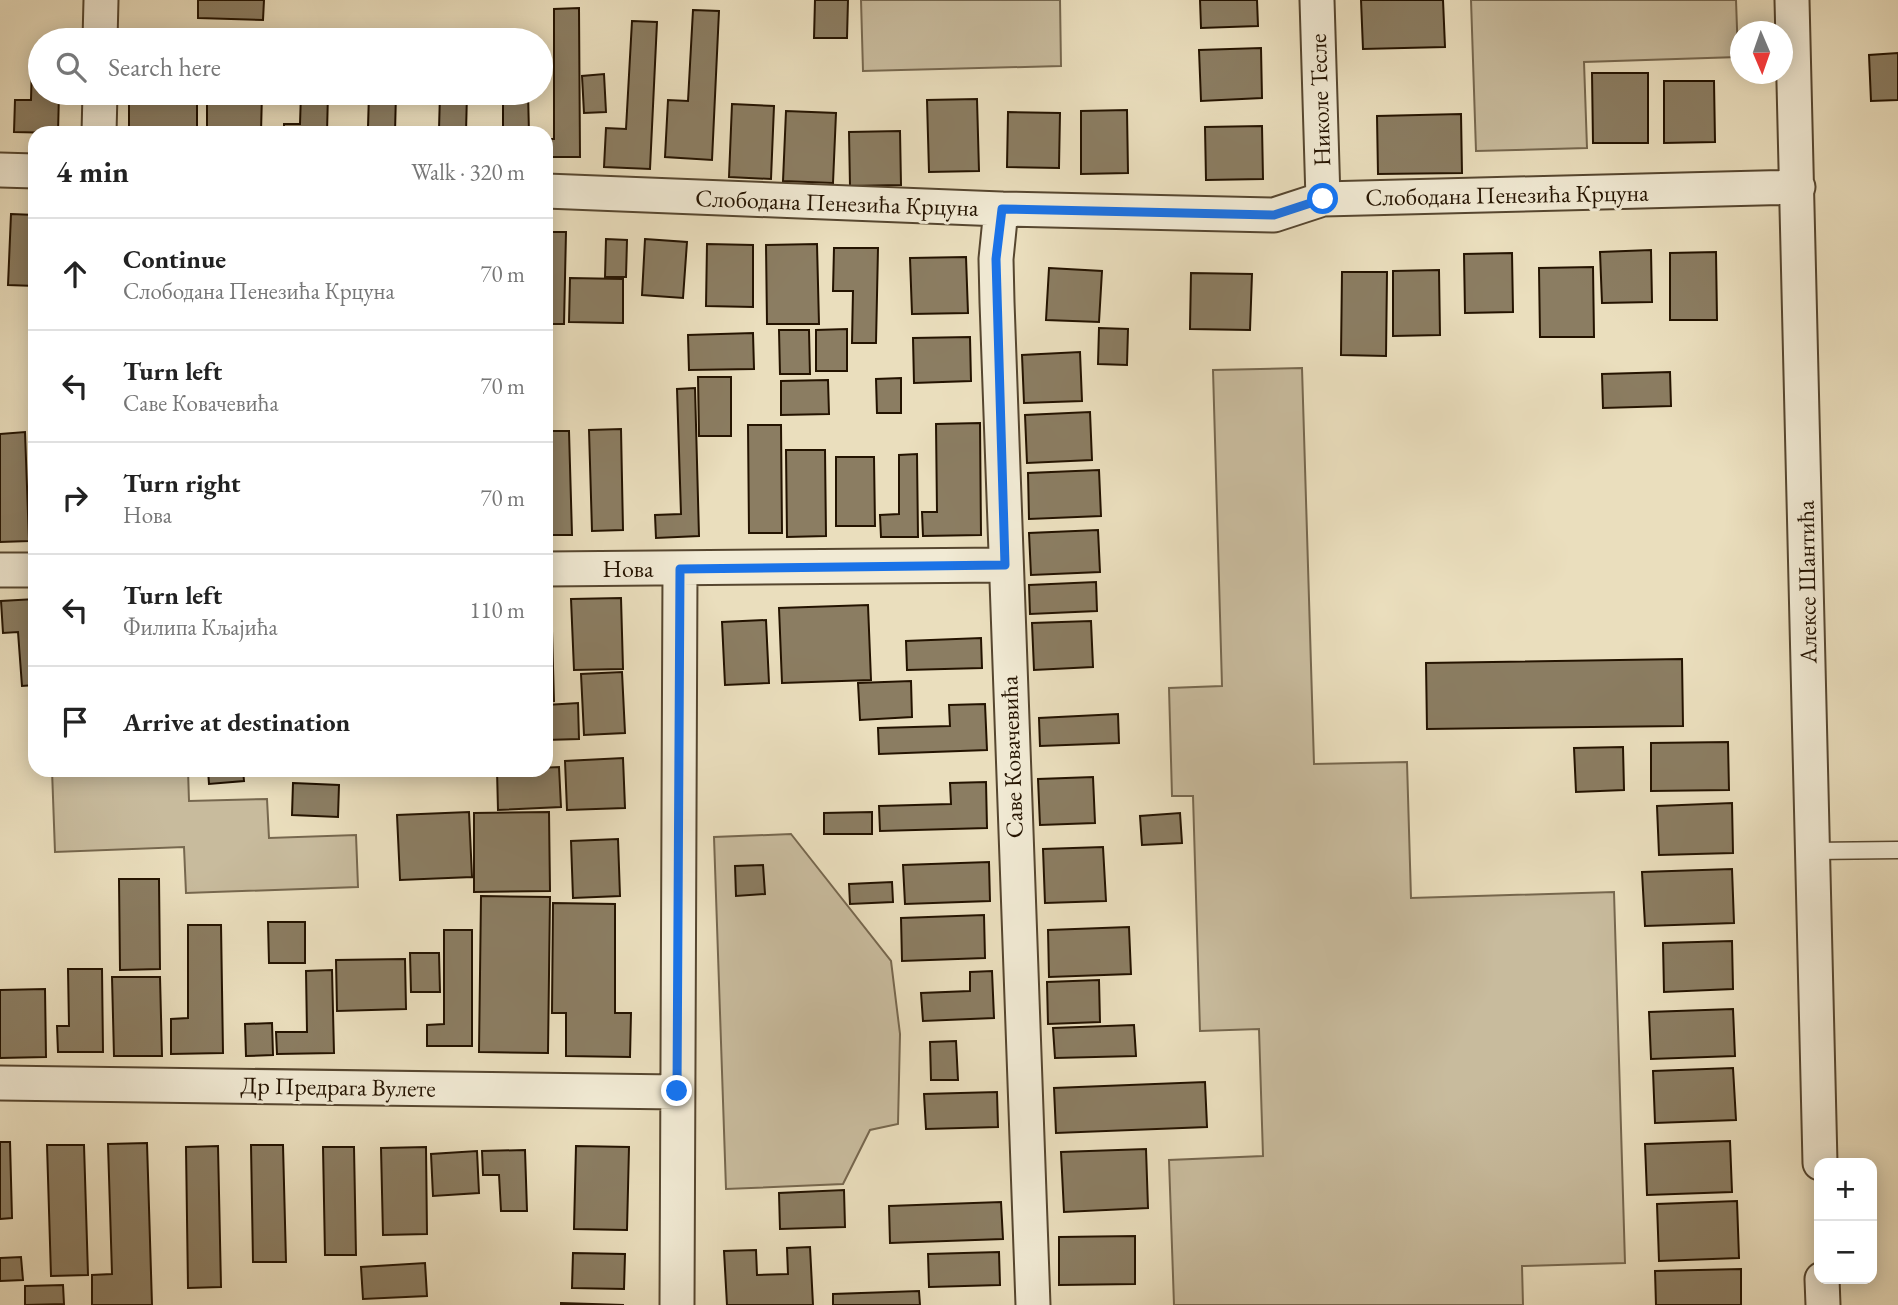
<!DOCTYPE html>
<meta charset="utf-8">
<style>
:root{--surface:#fff;--page:#f2f2f2;--text:#222;--muted:#767676;--line:#e0e0e0}
body{margin:0;font-family:"EB Garamond",serif;background:var(--page);color:var(--text)}
.controls{position:absolute;right:21px;bottom:21px;display:grid;overflow:hidden;border-radius:14px;box-shadow:0 4px 18px #0003}
.controls button{width:63px;height:63px;display:grid;place-items:center;padding:0;border:0;border-bottom:2px solid var(--line);background:var(--surface);color:var(--text);font:35px sans-serif}
.compass{position:absolute;left:1730px;top:21px;width:63px;height:63px;border-radius:50%;background:var(--surface);box-shadow:0 4px 18px #0003;rotate:178deg}
.stop{position:absolute;width:21px;height:21px;margin:-16px;border:5px solid #1a73e8;border-radius:50%;background:#fff}
.stop.end{background:#1a73e8;border-color:#fff;box-shadow:0 2px 7px #0008}
.list{margin:0;padding:0;list-style:none}
h2{display:flex;justify-content:space-between;align-items:center;height:91px;margin:0;padding:0 28px;font-size:30px}
h2 small{font-size:23px;font-weight:400;color:var(--muted)}
.list li{display:grid;grid-template-columns:46px 1fr auto;gap:21px;align-items:center;box-sizing:border-box;height:112px;padding:0 28px;border-top:2px solid var(--line)}
.list b{display:block;font-size:26px;white-space:nowrap}
.list p{margin:0;font-size:23px;white-space:nowrap;color:var(--muted)}
.list em{font-size:23px;font-style:normal;color:var(--muted)}
.icon{flex:none;width:38px;height:38px;fill:none;stroke:currentColor;stroke-width:2;stroke-linecap:round;stroke-linejoin:round}
.map{position:relative;flex:none;width:1898px;height:1305px;overflow:hidden}
.search{position:absolute;background:var(--surface);box-shadow:0 4px 18px #0003;left:28px;top:28px;width:525px;height:77px;display:flex;align-items:center;gap:18px;box-sizing:border-box;padding:0 24px;border-radius:38px;color:var(--muted);font-size:26px}
.panel{position:absolute;background:var(--surface);box-shadow:0 4px 18px #0003;left:28px;top:126px;width:525px;height:651px;border-radius:21px}
.map>svg:first-child{display:block}
.green{fill:#c8bb9d;stroke:#76674e;stroke-width:2}
.building{fill:#8b7d62;stroke:#241300;stroke-width:2}
.lines{fill:none;stroke-linecap:round;stroke-linejoin:round}
.lane-casing{stroke:#56462f;stroke-width:19}
.street-casing{stroke:#56462f;stroke-width:37}
.lane{stroke:#f1ead4;stroke-width:16}
.street{stroke:#f1ead4;stroke-width:33}
.route{stroke:#1a73e8;stroke-width:9}
.labels{text-anchor:middle;stroke-width:6;stroke-linejoin:round;paint-order:stroke}
.street-label{font-size:24px;fill:#241300;stroke:#f1ead4}
</style>
<div class="map">
<svg width="1898" height="1305" viewBox="0 0 1898 1305">
<rect width="100%" height="100%" fill="#eadebd"/>
<filter id="stains"><feTurbulence type="fractalNoise" baseFrequency=".00286" numOctaves="4"/><feColorMatrix values="0 0 0 0 .2 0 0 0 0 .09 0 0 0 0 .02 0 0 0 .5 -.17"/></filter>
<radialGradient id="worn" r=".72"><stop offset=".6" stop-color="#630" stop-opacity="0"/><stop offset="1" stop-color="#630" stop-opacity=".3"/></radialGradient>
<path class="green" d="M861 0H1060L1061 66 863 71Z
M1471 0H1736L1738 57 1584 62 1587 148 1476 151Z
M1302 368 1314 764 1407 762 1411 898 1614 892 1625 1263 1522 1266 1523 1305H1174L1169 1160 1263 1156 1259 1029 1200 1031 1193 796H1172L1169 688 1222 686 1213 370Z
M52 770H188L189 801 267 799 269 838 356 835 358 887 186 893 184 847 55 852Z
M791 834 891 961 900 1034 898 1124 870 1130 843 1184 726 1189 714 837Z"/>
<path class="building" d="M198 0H264L263 20 198 18Z
M815 0H848L847 38H814Z
M1200 0H1257L1258 26 1201 28Z
M1361 0H1443L1445 47 1363 49Z
M579 8 580 157H546V139H554V9Z
M693 10 719 11 712 160 665 157 668 100 688 101Z
M632 21 657 22 650 169 604 167 606 128 626 129Z
M1261 48 1262 98 1201 101 1199 50Z
M1898 53V100L1871 101 1869 55Z
M32 61H40V93H59L58 133 14 132 15 100H31Z
M1592 73H1648V143H1593Z
M604 74 606 112 584 113 582 76Z
M1664 81H1714L1715 142 1664 143Z
M129 93H197V133H129Z
M207 93H262L261 133H207Z
M301 93H328L327 133H284V124H300Z
M369 93H396L395 133H352V127H368Z
M440 93H467L466 133H422L423 130H439Z
M503 93H528L529 133H503Z
M977 99 979 171 929 172 927 100Z
M732 104 774 106 771 179 729 177Z
M1127 110 1128 173 1081 174V111Z
M786 111 836 113 833 183 783 181Z
M1008 112 1060 113 1059 168 1007 167Z
M1461 114 1462 173 1378 174 1377 116Z
M1262 126 1263 179 1206 180 1205 127Z
M900 131 901 185 850 186 849 132Z
M11 214 35 215V286L8 285Z
M546 232H566L564 324H546Z
M606 239 627 240 626 277H605Z
M645 239 687 242 683 298 642 295Z
M707 244 753 245V307L706 306Z
M817 244 819 324H767L766 245Z
M834 248H878L876 343H852L853 291H833Z
M1651 250 1652 302 1602 303 1600 252Z
M1716 252 1717 320H1670V253Z
M1512 253 1513 312 1465 313 1464 254Z
M966 257 968 313 912 314 910 258Z
M1593 267 1594 337H1540L1539 268Z
M1049 268 1102 271 1099 322 1046 320Z
M1439 270 1440 335 1393 336V271Z
M1342 272H1387L1386 356 1341 355Z
M1191 273 1252 274 1250 330 1190 329Z
M570 278 623 279V323L569 322Z
M1099 328 1128 329 1127 365 1098 364Z
M847 329V371H816V330Z
M779 330H809L810 374H780Z
M753 333 754 369 689 370 688 335Z
M970 337 971 381 914 383 913 338Z
M1080 352 1082 401 1024 403 1022 355Z
M1670 372 1671 406 1603 408 1602 374Z
M698 377H731V436H699Z
M901 378V413H877L876 379Z
M828 380 829 414 781 415V381Z
M695 388 699 536 656 538 655 515 681 514 677 389Z
M1090 412 1092 460 1027 463 1025 415Z
M980 423 981 535 923 536 922 512H937L936 424Z
M748 425H781L782 533H749Z
M621 429 623 530 592 531 589 430Z
M546 431H569L572 535H546Z
M25 432 29 541 0 542V434Z
M786 450H825L826 536 787 537Z
M917 454 918 537H881L880 515 899 514V455Z
M836 457H874L875 526H836Z
M1099 470 1101 516 1029 519 1028 473Z
M1098 530 1100 572 1031 575 1029 533Z
M1096 582 1097 611 1030 614 1029 585Z
M546 596H551L554 701 546 702Z
M621 598 623 669 574 670 571 599Z
M35 599V685L22 686 18 632 3 633 1 601Z
M868 605 871 680 782 683 779 608Z
M766 620 769 683 725 685 722 622Z
M1091 621 1093 667 1034 670 1032 623Z
M981 638 982 668 907 670 906 641Z
M1682 659 1683 726 1427 729 1426 663Z
M622 672 625 733 584 735 581 674Z
M911 681 912 717 860 720 858 683Z
M578 703 579 739 546 740V705Z
M985 704 987 750 879 754 878 728 950 726 949 705Z
M1118 714 1119 743 1040 746 1039 718Z
M1728 742 1729 790 1651 791V743Z
M1623 747 1624 790 1576 792 1574 748Z
M623 758 625 808 567 810 565 761Z
M559 767 561 807 498 810 497 770Z
M208 770H243L244 781 209 784Z
M1093 777 1095 823 1040 825 1038 779Z
M986 782 987 828 880 831 879 806 951 804 950 783Z
M293 783 339 785 338 817 292 815Z
M1732 803 1733 853 1659 855 1657 806Z
M469 812 472 877 400 880 397 815Z
M549 812 550 891 474 892V813Z
M872 812V834H824V813Z
M1180 813 1182 843 1142 845 1140 816Z
M618 839 620 896 573 898 571 841Z
M1103 847 1106 901 1045 903 1043 849Z
M989 862 990 901 905 904 903 865Z
M763 865 765 894 736 896 735 866Z
M1732 869 1734 923 1645 926 1642 872Z
M119 879H159L160 969 120 970Z
M892 882 893 902 850 904 849 884Z
M481 896 550 897 548 1053 479 1052Z
M553 903 615 904V1013H631L630 1057 566 1056V1013H552Z
M984 915 985 958 902 961 901 918Z
M268 922H305V963H269Z
M188 925H221L223 1053 171 1054V1019L188 1018Z
M1129 927 1131 974 1049 977 1048 930Z
M444 930H472V1046H427V1025L444 1024Z
M1732 941 1733 989 1664 992 1663 943Z
M410 953H439L440 992H411Z
M405 959 406 1009 337 1011 336 960Z
M68 969H102L103 1052H58L57 1026H69Z
M332 970 334 1053 277 1054 276 1032H307L306 971Z
M992 971 994 1018 923 1021 921 993 970 991V972Z
M112 977H160L162 1056H114Z
M1099 980 1100 1022 1048 1024 1047 982Z
M45 989 46 1057 0 1058V990Z
M1733 1009 1735 1056 1651 1059 1649 1012Z
M272 1023 273 1055 246 1056 245 1024Z
M1134 1025 1136 1056 1055 1058 1053 1028Z
M956 1041 958 1080H931L930 1042Z
M1733 1068 1736 1120 1655 1123 1653 1071Z
M1205 1082 1207 1127 1056 1133 1054 1088Z
M997 1092 998 1127 926 1129 924 1094Z
M1730 1141 1732 1192 1647 1195 1645 1144Z
M0 1142H10L12 1218 0 1219Z
M147 1143 152 1305H92V1275L112 1274 108 1144Z
M47 1145H84L88 1275 51 1276Z
M251 1145H283L286 1262H253Z
M218 1146 221 1287 188 1288 186 1147Z
M576 1146 629 1147 627 1230 574 1229Z
M323 1147H354L356 1255H325Z
M426 1147 427 1234 383 1235 381 1148Z
M1146 1149 1148 1208 1064 1212 1061 1152Z
M525 1150 527 1211H501L499 1175H483L482 1151Z
M477 1151 479 1193 433 1196 431 1154Z
M844 1190 845 1227 780 1229 779 1193Z
M1737 1201 1739 1258 1659 1261 1657 1204Z
M1001 1202 1003 1239 890 1243 889 1206Z
M1135 1236V1284L1059 1285V1237Z
M810 1247 813 1305H727L724 1251 756 1250 757 1275 788 1274 787 1248Z
M999 1252 1000 1285 929 1287 928 1254Z
M573 1253 625 1254 624 1289 572 1288Z
M21 1257 23 1280 0 1281V1258Z
M425 1263 427 1296 363 1299 361 1267Z
M1741 1269V1305H1656L1655 1271Z
M63 1285 64 1304 25 1305V1286Z
M919 1291 920 1305H833V1294Z
M561 1303 624 1305H561Z"/>
<g class="lines">
<g class="lane-casing">
<path id="lane" d="M1813 851 1898 850"/>
</g>
<g class="street-casing">
<path id="street" d="M1317 0 1323 199
M1792 0 1820 1163
M100 40 101 0
M99 133 100 93
M0 170 35 171
M546 191 1001 209 1274 215 1323 199 1798 187
M1001 209 996 259 997 302 1033 1305
M546 569 1005 565
M0 570H35
M0 1083 677 1092
M1822 1279 1823 1305
M677 1305 680 569"/>
</g>
<use href="#lane" class="lane"/>
<use href="#street" class="street"/>
</g>
<g class="lines">
<path class="route" d="M677 1091 680 569 1005 565 996 259 1002 209 1274 215 1323 199"/>
</g>
<g class="labels">
<g class="street-label">
<text transform="translate(1320 100) rotate(-92)" y="8">Николе Тесле</text>
<text transform="translate(1507 195) rotate(-1)" y="8">Слободана Пенезића Крцуна</text>
<text transform="translate(837 203) rotate(2)" y="8">Слободана Пенезића Крцуна</text>
<text x="628" y="577">Нова</text>
<text transform="translate(1807 582) rotate(-91)" y="8">Алексе Шантића</text>
<text transform="translate(1012 757) rotate(-92)" y="8">Саве Ковачевића</text>
<text transform="translate(338 1087) rotate(1)" y="8">Др Предрага Вулете</text>
</g>
</g>
<rect width="100%" height="100%" filter="url(#stains)"/>
<rect width="100%" height="100%" fill="url(#worn)"/>
</svg>
<div class="controls">
<button>+</button>
<button>−</button>
</div>
<svg class="compass" viewBox="-18 -18 36 36"><path d="M0-13l5 13h-10z" fill="#e53935"/><path d="M0 13l5-13h-10z" fill="#767676"/></svg>
<div class="stop" style="left:1323px;top:199px"></div>
<div class="stop end" style="left:677px;top:1091px"></div>
<div class="search"><svg class="icon" aria-label="search" viewBox="0 0 24 24"><circle cx="10" cy="10" r="6"/><path d="M15 15l6 6"/></svg>Search here</div>
<section class="panel">
<h2>4 min<small>Walk · 320 m</small></h2>
<ul class="list">
<li><svg class="icon" aria-label="ahead" viewBox="0 0 24 24"><path d="M12 20V5M6 11l6-6 6 6"/></svg><div><b>Continue</b><p>Слободана Пенезића Крцуна</p></div><em>70 m</em></li>
<li><svg class="icon" aria-label="left" viewBox="0 0 24 24"><path d="M17 20v-9H6M10 6l-5 5 5 5"/></svg><div><b>Turn left</b><p>Саве Ковачевића</p></div><em>70 m</em></li>
<li><svg class="icon" aria-label="right" viewBox="0 0 24 24"><path d="M7 20v-9h11M14 6l5 5-5 5"/></svg><div><b>Turn right</b><p>Нова</p></div><em>70 m</em></li>
<li><svg class="icon" aria-label="left" viewBox="0 0 24 24"><path d="M17 20v-9H6M10 6l-5 5 5 5"/></svg><div><b>Turn left</b><p>Филипа Кљајића</p></div><em>110 m</em></li>
<li><svg class="icon" aria-label="arrive" viewBox="0 0 24 24"><path d="M6 21V4h12l-3 4 3 4H6"/></svg><div><b>Arrive at destination</b></div></li>
</ul>
</section>
</div>
